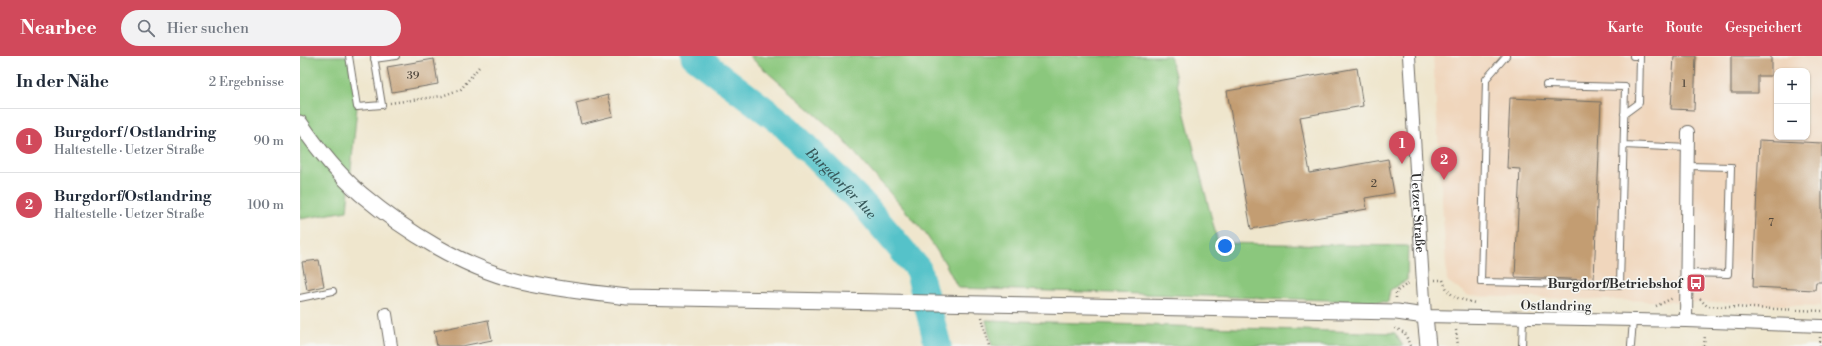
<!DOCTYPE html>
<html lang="de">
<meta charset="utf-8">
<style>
:root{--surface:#fff;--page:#f2f2f3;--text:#1f2937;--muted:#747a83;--line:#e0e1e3;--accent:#d1495b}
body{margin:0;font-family:"Libre Bodoni",serif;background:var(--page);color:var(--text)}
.controls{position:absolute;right:12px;top:12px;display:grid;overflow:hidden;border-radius:8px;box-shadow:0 1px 3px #0004}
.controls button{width:36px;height:36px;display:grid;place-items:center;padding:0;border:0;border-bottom:1px solid var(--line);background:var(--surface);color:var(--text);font:20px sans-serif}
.you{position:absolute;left:925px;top:190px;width:14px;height:14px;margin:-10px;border:3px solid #fff;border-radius:50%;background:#1a73e8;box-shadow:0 0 0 6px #1a73e833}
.badge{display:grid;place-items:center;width:26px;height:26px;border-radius:50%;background:var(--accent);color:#fff;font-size:13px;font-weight:700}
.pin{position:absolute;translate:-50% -33px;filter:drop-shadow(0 1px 2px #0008)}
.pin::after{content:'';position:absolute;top:21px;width:14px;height:12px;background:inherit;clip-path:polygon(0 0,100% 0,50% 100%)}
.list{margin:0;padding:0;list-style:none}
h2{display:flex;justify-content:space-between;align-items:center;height:52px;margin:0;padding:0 16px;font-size:17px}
h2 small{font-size:13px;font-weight:400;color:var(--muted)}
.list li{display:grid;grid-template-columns:26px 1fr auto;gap:12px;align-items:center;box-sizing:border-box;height:64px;padding:0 16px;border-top:1px solid var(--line)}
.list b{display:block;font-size:15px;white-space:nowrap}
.list p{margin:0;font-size:13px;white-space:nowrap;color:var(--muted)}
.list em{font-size:13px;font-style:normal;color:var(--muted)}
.icon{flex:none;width:22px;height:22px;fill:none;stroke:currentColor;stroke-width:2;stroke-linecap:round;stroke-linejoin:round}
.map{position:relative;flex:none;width:1522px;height:290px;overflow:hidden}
header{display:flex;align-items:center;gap:24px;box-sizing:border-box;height:56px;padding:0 20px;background:var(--accent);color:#fff}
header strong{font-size:19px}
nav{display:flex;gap:22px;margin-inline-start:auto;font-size:14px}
.search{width:280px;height:36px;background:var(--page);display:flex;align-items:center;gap:10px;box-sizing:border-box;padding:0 14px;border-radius:22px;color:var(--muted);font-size:15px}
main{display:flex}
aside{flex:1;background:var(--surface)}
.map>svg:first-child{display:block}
.built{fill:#f0d6bc;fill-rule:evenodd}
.green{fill:#8bc77d;stroke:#5b7954}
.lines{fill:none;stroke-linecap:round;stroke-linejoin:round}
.river{stroke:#54c2c9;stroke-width:27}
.building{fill:#c39d72}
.service-casing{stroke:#706c64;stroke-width:8}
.minor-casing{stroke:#706c64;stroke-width:14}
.tertiary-casing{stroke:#706c64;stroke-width:17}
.path{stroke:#706c64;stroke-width:2.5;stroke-dasharray:1 3;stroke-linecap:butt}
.service{stroke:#fff;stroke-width:6}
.minor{stroke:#fff;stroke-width:12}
.tertiary{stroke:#fff;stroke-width:15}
.labels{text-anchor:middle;stroke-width:3.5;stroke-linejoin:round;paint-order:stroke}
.number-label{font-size:11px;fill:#51483d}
.street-label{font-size:13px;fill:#2b2b2b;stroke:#f6f6f2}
.poi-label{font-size:13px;font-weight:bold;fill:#2b2b2b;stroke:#f6f6f2;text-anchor:end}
.water-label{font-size:14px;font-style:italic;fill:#37585a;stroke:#f6f6f2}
</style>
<header>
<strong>Nearbee</strong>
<div class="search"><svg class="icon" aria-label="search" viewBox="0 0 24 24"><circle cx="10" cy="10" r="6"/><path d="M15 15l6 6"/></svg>Hier suchen</div>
<nav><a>Karte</a><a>Route</a><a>Gespeichert</a></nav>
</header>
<main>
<aside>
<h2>In der Nähe<small>2 Ergebnisse</small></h2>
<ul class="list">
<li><span class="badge">1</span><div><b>Burgdorf / Ostlandring</b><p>Haltestelle · Uetzer Straße</p></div><em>90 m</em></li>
<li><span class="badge">2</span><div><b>Burgdorf/Ostlandring</b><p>Haltestelle · Uetzer Straße</p></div><em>100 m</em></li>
</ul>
</aside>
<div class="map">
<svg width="1522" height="290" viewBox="0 0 1522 290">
<rect width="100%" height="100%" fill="#f6f6f2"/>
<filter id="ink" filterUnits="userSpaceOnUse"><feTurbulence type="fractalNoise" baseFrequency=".025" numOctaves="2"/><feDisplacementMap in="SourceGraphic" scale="8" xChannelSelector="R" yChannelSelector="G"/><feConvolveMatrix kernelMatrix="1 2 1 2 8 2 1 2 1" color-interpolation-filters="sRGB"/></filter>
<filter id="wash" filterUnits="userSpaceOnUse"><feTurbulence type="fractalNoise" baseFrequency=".012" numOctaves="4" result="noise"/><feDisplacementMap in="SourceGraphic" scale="16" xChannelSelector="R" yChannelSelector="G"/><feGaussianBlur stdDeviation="0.9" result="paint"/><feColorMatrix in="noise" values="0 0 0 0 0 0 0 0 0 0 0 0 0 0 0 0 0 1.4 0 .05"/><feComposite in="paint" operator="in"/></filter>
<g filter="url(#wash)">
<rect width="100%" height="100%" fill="#efe6cd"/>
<path class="built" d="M1133 0H1522V250L1169 240 1147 225ZM1477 15H1507V81H1477Z"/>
<path class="green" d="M0 0H49L57 51 47 155 0 163Z
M449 0H870L918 187 1108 190 1107 224 1090 234 1088 246 658 232 645 207 625 177 540 80Z
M686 264 1095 277 1103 290H692Z"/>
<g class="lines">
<path class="river" id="s1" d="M394 0 482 67 565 150 618 213 638 290"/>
</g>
<g id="blocks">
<path class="building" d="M1374 0H1396L1394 54 1371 53Z
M1431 0H1471V20H1458V37H1431Z
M134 3 138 28 92 36 87 11Z
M1057 12 1063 50 1000 61 1010 117 1088 103 1094 137 1065 142 1067 153 951 173 927 35Z
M308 39 313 60 281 68 276 47Z
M1210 42 1301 46 1294 224 1215 221 1220 113 1207 112Z
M1459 84 1522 87V226H1516L1515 234 1453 231Z
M19 204 24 230 7 234 2 206Z
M188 264 192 284 162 290H137L134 275Z"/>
</g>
</g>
<g filter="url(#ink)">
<use href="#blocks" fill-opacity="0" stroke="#706c64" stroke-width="1"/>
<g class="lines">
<g class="service-casing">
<path id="service" d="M49 0 57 51 82 49 74 0
M1206 0 1186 23 1181 226 1320 229 1325 31 1246 29
M74 3 96 0
M1324 58 1339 47 1340 0H1333
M1324 89 1388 92
M1386 217 1428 218 1431 111 1388 110
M0 242 33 235
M1222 290 1223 262
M1331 290 1333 264"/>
</g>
<g class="minor-casing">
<g id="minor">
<path id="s2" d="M1109 0 1125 260 1386 265 1522 270"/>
<path d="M86 258 91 290"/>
<path d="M1386 265 1388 76"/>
</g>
</g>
<g class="tertiary-casing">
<path id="tertiary" d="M0 67C17 92 38 118 61 138 105 175 164 212 220 225 255 233 292 237 328 241L1097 256 1125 260 1128 290"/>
</g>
<path class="path" d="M90 47 142 40 161 33 179 11
M1135 224H1143C1149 242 1157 242 1175 247
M1096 242V236L1110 226
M1400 243 1407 250 1522 255
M1356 250 1373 242
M682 261 689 290
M1095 272 1105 277 1110 290
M1156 274 1158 290
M1404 290 1405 279
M1520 290V281"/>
<use href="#service" class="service"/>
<use href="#minor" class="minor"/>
<use href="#tertiary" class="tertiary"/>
</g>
</g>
<defs>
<g id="bus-square" transform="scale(1)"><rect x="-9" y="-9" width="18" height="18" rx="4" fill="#d1495b" stroke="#f6f6f2"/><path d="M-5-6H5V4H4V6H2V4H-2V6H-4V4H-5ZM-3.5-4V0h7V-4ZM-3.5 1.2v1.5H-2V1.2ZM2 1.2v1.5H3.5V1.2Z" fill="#fff"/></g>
</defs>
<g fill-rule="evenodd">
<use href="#bus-square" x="1396" y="227"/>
</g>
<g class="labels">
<g class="number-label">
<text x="113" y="23">39</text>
<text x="1384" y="31">1</text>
<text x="1074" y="131">2</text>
<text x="1471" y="170">7</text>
</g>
<g class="street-label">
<text dy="5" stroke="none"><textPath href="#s2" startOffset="157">Uetzer Straße</textPath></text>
<text transform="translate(1256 249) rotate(1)" y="5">Ostlandring</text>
</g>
<g class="poi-label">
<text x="1382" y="232">Burgdorf/Betriebshof</text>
</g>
<g class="water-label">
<text dy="5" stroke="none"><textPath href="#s1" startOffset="195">Burgdorfer Aue</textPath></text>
</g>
</g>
</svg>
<div class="controls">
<button>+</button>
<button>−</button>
</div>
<div class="you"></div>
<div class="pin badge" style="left:1102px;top:108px">1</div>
<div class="pin badge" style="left:1144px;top:124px">2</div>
</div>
</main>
